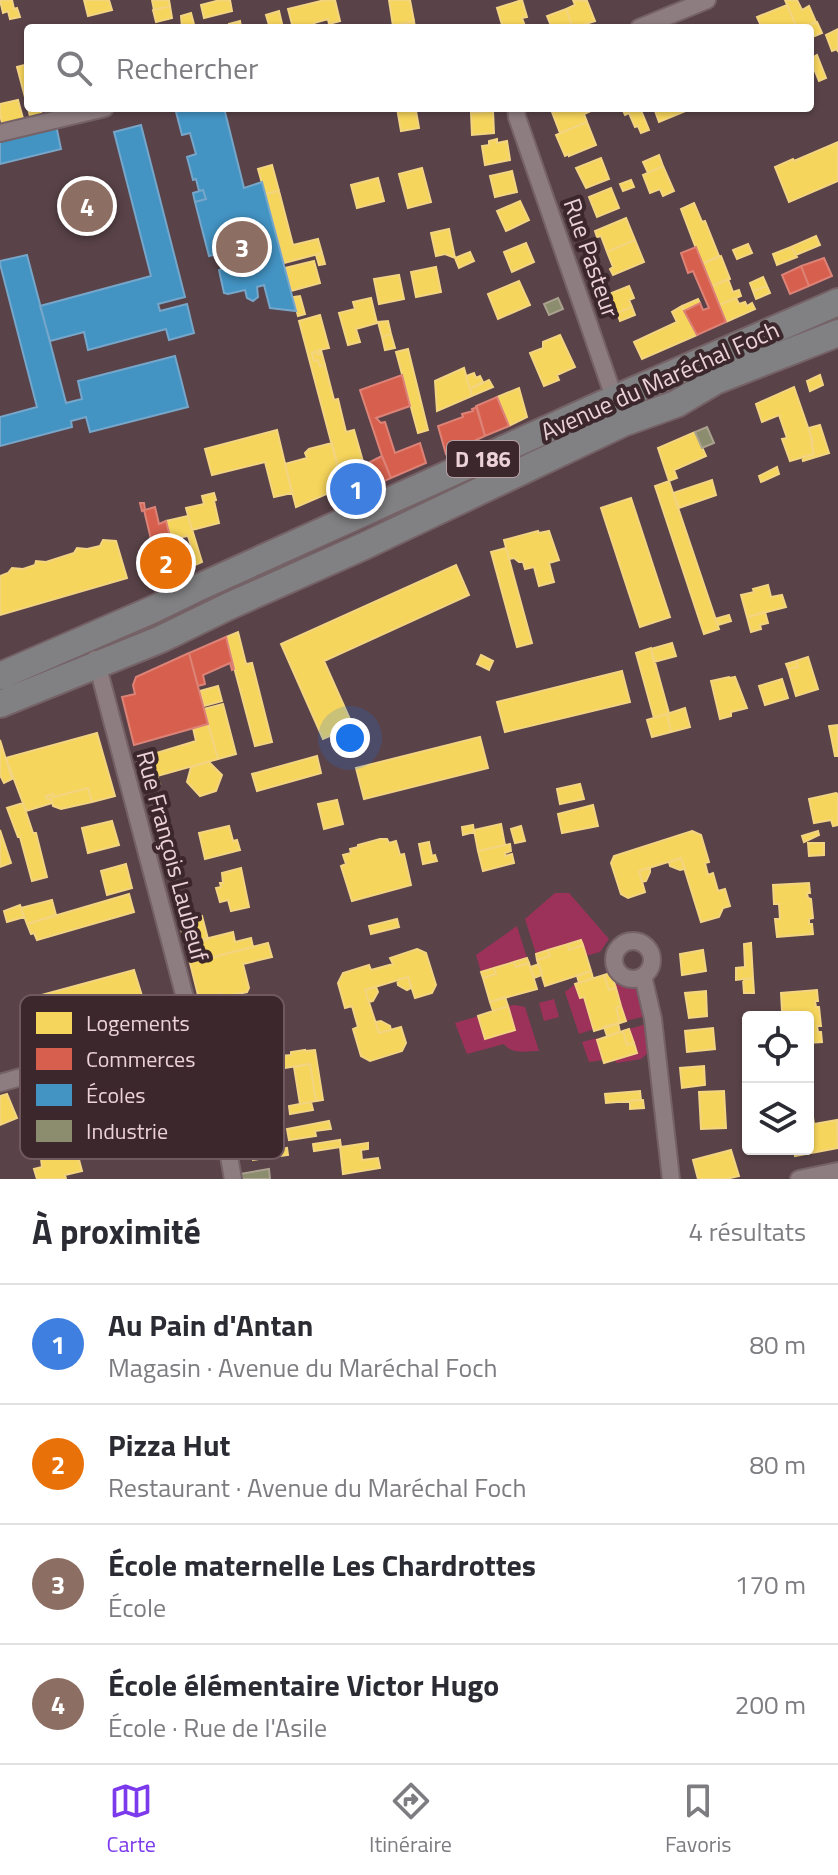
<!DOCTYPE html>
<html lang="fr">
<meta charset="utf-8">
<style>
:root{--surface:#fff;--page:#f7f7f7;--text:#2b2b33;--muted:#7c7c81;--line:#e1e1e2;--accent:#7c3aed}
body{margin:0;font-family:"Titillium Web",sans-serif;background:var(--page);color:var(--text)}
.controls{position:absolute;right:24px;bottom:24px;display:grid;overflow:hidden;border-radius:8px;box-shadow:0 2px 6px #0004}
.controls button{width:72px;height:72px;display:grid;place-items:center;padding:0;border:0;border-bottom:2px solid var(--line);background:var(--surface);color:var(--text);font:40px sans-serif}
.you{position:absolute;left:350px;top:738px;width:28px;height:28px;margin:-20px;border:6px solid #fff;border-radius:50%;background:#1a73e8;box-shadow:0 0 0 12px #1a73e833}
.badge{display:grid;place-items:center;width:52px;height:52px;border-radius:50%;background:var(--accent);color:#fff;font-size:26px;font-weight:700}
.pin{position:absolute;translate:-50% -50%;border:4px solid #fff;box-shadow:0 2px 8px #0006}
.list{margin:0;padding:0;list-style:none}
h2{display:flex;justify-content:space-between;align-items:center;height:104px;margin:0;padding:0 32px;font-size:34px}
h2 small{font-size:26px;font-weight:400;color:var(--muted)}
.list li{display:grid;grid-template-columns:52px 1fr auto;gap:24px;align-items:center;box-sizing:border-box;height:120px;padding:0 32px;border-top:2px solid var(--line)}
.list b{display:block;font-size:30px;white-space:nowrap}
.list p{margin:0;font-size:26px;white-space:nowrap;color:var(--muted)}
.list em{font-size:26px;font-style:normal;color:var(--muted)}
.icon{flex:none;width:44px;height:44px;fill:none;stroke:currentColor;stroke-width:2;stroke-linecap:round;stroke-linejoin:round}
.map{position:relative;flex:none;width:838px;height:1179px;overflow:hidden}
.search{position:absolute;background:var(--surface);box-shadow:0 2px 6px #0004;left:24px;right:24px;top:24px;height:88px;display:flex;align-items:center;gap:20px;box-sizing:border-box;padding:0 28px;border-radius:8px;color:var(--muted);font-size:30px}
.sheet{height:584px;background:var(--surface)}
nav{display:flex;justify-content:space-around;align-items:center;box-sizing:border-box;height:112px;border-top:2px solid var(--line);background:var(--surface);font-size:22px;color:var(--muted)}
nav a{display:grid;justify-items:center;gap:4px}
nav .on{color:var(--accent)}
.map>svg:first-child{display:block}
.green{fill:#9c3259}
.homes{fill:#f6d55c;stroke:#f3d481;stroke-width:2;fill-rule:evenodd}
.shops{fill:#d6604d;stroke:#dd8277;stroke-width:2}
.schools{fill:#4393c3;stroke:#76a6c9;stroke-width:2}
.industry{fill:#8c8c6e;stroke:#a9a18e;stroke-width:2}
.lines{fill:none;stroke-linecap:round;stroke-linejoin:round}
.minor-casing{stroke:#756267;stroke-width:20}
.primary-casing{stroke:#756267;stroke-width:30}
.minor{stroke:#8d7c80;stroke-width:16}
.primary{stroke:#818183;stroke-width:26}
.labels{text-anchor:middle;stroke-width:8;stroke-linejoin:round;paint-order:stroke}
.shield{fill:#3b272c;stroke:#b79fa4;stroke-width:2}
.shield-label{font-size:22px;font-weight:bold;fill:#ecd2d8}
.street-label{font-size:24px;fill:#ecd2d8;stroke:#3b272c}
.key{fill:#3b272c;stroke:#705a60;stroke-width:2}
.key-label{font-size:22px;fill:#ecd2d8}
</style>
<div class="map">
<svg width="838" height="1179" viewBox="0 0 838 1179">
<rect width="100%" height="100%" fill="#594349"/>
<path class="green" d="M555 893H569L609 939 600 952 586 956 581 940 536 954 525 919Z
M517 926 527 958 481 972 476 955Z
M611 973 625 986 637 988 640 993 646 1016 626 1021Z
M575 984 580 998 584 997 594 1029 579 1034 565 992Z
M554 999 559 1017 544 1021 539 1003Z
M515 1005 525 1007 539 1051C527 1051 512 1055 504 1044L467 1054 455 1023 478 1016 486 1039 515 1030 508 1006Z
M646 1024 648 1053 641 1059 617 1063 614 1060 636 1053 629 1029Z
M597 1038 603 1060 589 1062 582 1042Z"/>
<path class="homes" d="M0 0H12L14 9 17 8 20 17 10 19 8 11 3 13Z
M84 0H109L112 10 88 16Z
M152 0H169L170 6 154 10Z
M220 0H230L232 11 204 18 201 5Z
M325 0H335L340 21 329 24 328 19 314 23 315 27 293 28 288 9Z
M389 0H410L414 21 393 26Z
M522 0 527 17 522 18 525 26 520 28H503L497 8Z
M573 0 587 1 595 21 573 28 566 9 575 5Z
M785 0H797L802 10 809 6 816 22 802 28H797Z
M787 5 797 28H762L757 17Z
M170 6 172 18 156 22 153 10Z
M566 9 573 28H552L547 16Z
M279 11 283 28H264L263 27 269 25 266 15Z
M191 13 195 28H182L181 16Z
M240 21 241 27 230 28 229 24Z
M414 21 415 28H403L402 24Z
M817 22 822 33 810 38V28H802Z
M838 29V52L837 49 832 51 826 35Z
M817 55 826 78 819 81 810 59Z
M28 64V108H40L42 116 31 120 17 67Z
M18 100 24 122 3 127 0 115V104Z
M397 108H426L416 111 419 128 401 131Z
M562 108H590L591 111 584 114 587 122 560 133 552 112Z
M622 108H640L649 130 641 133 638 126 635 127 629 113 625 115Z
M654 108H687L688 110 659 122Z
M493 111 494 133 472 135 471 113Z
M587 122 596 145 569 156V154L565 156 556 135Z
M497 139V143L507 141 510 160 485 165 482 146 489 145V141Z
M838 142V181L789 202 775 167 793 159 794 161Z
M659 155 663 166 648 173 643 162Z
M601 158 609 179 586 188 576 168Z
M272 165 279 191 265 194 258 169Z
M663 166 674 191 663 196 660 189 650 193 643 175Z
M422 168 431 202 408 208 399 174Z
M512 171 517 192 495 197 490 176Z
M378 178 384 201 357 208 351 185Z
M631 180 634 187 623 191 620 184Z
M611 188 619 208 597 217 589 197Z
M279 191 293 245 318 239 322 253 284 263 265 194Z
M520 201 529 220 506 231 497 211Z
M694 203 702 222 705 221 719 256 702 264 681 209Z
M626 218 635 240 607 252 601 236 597 237 595 231Z
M449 229 455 258 445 254 436 256 431 233Z
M816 236 820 245 796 255 791 247Z
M635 240 644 262 613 275 610 269 613 267 607 252Z
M526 243 534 262 512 272 504 252Z
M748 244 752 253 737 259 733 250Z
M791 247 797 257 777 265 773 254Z
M470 252 474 261 459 268 455 258Z
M322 253 325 264 319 265 316 255Z
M721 256 730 279 712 286 702 264Z
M314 261 320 283 291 291 285 268Z
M436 267 441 292 416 297 411 272Z
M399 275 404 299 379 304 374 279Z
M763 277 767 286 753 291 750 283Z
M728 279 733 292 739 290 741 296 719 305 712 286Z
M519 281 530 305 498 319 488 294Z
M629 286 634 298 629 300 632 307 617 313 609 294Z
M767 286 770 293 756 299 753 291Z
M300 296 305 314 298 316 293 297Z
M371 298 377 323 356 329 360 342 348 345 339 313 355 309 353 302Z
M736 298 739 304 745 302 747 306 752 303 755 309 726 322 719 305Z
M698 299 700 303 684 311 682 306Z
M682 306 697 335 642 359 634 342 677 322 672 312Z
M632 307 635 315 620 321 617 313Z
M320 315 329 348 319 350 320 354H317L316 351 312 353 314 361 318 360 320 366 325 365 334 400 338 399 346 432 354 430 364 465 373 486 346 498 299 321Z
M388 321 391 334 382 337 378 322Z
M391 334 395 348 385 350 382 337Z
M560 335 575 367 557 375 559 380 544 386 530 353 543 348V342Z
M408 349 428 430 418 433 396 352Z
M319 350H321L325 365 320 366 318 360 314 361 312 353 316 351 317 354H320Z
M464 368 472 396 437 411 435 381Z
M474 373 476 378 480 376 483 382 470 389 466 376Z
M820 375 823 385 810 391 807 381Z
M489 380 493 387 472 396 470 389Z
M794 387 813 442 811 443 814 454 790 461 782 439 787 438 779 415 762 422 756 404Z
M519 388 527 417 509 426 497 397Z
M820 425 829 453 803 461 802 457 814 454 809 428Z
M277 430 292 493 274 497 265 462 212 475 205 449Z
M695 432 706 456 674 470 677 478 669 481 658 448Z
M332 443 343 487 296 507 285 464 307 458 305 453 309 449Z
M777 467 779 474 761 482 759 476Z
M712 480 716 495 679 508 673 493Z
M669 481 719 629 704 634 655 486Z
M214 493 216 500 214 501 219 523 192 530 186 508 204 504 202 496Z
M631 498 670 617 640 627 601 508Z
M188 516 202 562 179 572 166 521ZM188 536 192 549 180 552 176 538Z
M538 531 539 533 549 531 559 560 549 563 554 582 539 586 534 567 525 569 523 562H519L514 558 509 559 504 540Z
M103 540 116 541 127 578 0 615V576L8 573 12 568 23 569 35 565 36 561 46 562 74 553 77 548 87 549 100 546Z
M506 548 532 643 517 647 491 552Z
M456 565 469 595 324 661 353 726 323 739 281 644Z
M768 585 771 597 782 595 786 607 747 617 741 595 754 592 753 589Z
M765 612 768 623 760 625 761 629 751 632 747 617Z
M729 615 731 621 718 625 715 619Z
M238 632 246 664 252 663 272 742 255 746 226 637Z
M672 643 676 656 654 662 651 649Z
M651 648 669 713 654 718 636 653Z
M481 655 493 661 489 670 477 664Z
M808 657 818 689 796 696 788 669 798 667 796 661Z
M796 661 798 667 788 669 786 664Z
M622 671 630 702 505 732 497 702Z
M729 677 730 678 735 677 747 708 731 712V716L720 719 711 681Z
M782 679 788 698 765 705 759 686Z
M218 686 222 701 204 706 200 691Z
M223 704 236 754 218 759 204 709Z
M685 708 690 727 671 732 667 714Z
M667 714 671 732 652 737 647 720Z
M208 724 218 759 157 776 160 784 145 789 137 759 196 741 193 728Z
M838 725V756H835L829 726Z
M97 733 115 796 92 802 88 788 54 797 53 794 46 796 47 799 51 798 52 803 26 811 6 758Z
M480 737 488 768 364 799 356 768Z
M0 740 12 779 4 783 0 775Z
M317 756 321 773 257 791 252 774Z
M209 762 222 775 216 791 200 796 187 782 191 767Z
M580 784 584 799 560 804 557 789Z
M88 788 92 802 61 809 53 806 51 798 47 799 46 796 53 794 54 797Z
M836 793 838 794V825L833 826 831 820 814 823 809 799Z
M337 800 343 824 324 829 318 804Z
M23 803 33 833H36L47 877 32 881 20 837H18L7 808Z
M593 805 598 826 562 833 558 814Z
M112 821 119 845 88 853 82 828Z
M501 824 505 845 478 851 474 830Z
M473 825 474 832 463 835 462 827Z
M229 826 233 841 237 840 240 850 205 859 199 833Z
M521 826 525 841 515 843 511 829Z
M0 830 11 863 0 867Z
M692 831 701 835 709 862 705 863 708 875 713 873 718 891 725 889 730 906 723 908 719 917 701 922 681 858 639 871 645 892 628 898 621 894 611 863 614 856Z
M818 831 819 835 804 842 802 836Z
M380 839H387L389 843 396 841 400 855 404 854 411 885 352 901 341 866 346 864 343 855 351 853 350 849 358 847V845Z
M429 842 432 856 435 855 437 861 423 864 419 844Z
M808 843H824V855L809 856Z
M510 844 511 851 505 853V856L512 854 514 863 483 871 478 851Z
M681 858 685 869 680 870 670 866 669 862Z
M126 864 132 888 107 895 101 871Z
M241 868 249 907 231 911 228 900 220 902 216 888 221 887 220 883H223L222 873Z
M650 868V872L646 881 642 882 639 871Z
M809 883 810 893H807L808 898 811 899 813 918 809 919V924H812L813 934 777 937 775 919H780L779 904H774L773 885Z
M129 894 134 912 37 940 34 933 31 934 27 924Z
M52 900 56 915 27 924 21 908Z
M20 905 24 917 7 922 4 911Z
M190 915 195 918 202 916 208 939 185 944 179 921 186 920Z
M397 919 399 927 371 934 369 926Z
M233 932 235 942 251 938 253 947 190 963 185 944Z
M581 940 583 945 569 950 568 944Z
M268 943 272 957 243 964 249 988 247 992 222 997 221 994 199 999 190 963Z
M751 943 753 978 736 980V968L745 967 744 944Z
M568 944 569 950 583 945 591 971 545 986 537 960 550 956 548 950Z
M417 949 426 953 436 985 432 993 415 998 408 977 365 990 379 1033 401 1027 406 1043 402 1051 370 1061 361 1056 353 1029 358 1027 352 1006 345 1008 338 983 343 973 369 965 371 970 393 964 390 958Z
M548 950 550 956 537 960 536 954Z
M703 950 706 971 682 975 680 954Z
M527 958 529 963 516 967 514 962Z
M514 962 516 967 529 963 537 989 490 1002 483 978 496 974 494 968Z
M539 964 542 975 534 978 530 967Z
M494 968 496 974 483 978 481 972Z
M134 970 143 999 118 1006 120 1013 109 1016 108 1009 79 1017 81 1024 72 1027 69 1019 46 1025 38 996Z
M591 971 593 978 579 983 577 976Z
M611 973 616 988 609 990 604 975Z
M604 975 609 990 616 988 621 1006 616 1008 620 1023 594 1031 584 997 580 998 575 984Z
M408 977 411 988 407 990 398 985 397 980Z
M753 978 754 993H744L743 979Z
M376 987 378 992 373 1001 369 1002 365 990Z
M817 990 818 1001H815L816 1007H819L821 1026H817L818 1032H821L822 1042 808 1043V1017H788L787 1011H782L781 993Z
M706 991 707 1016 689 1018 685 993Z
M505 997 508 1006 493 1011 490 1002Z
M508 1006 515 1030 485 1039 478 1016Z
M621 1006 626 1021 620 1023 616 1008Z
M381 1021 390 1026 391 1030 379 1033 375 1022Z
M618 1023 620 1032 607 1036 604 1027Z
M713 1028 715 1049 687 1052 685 1031Z
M629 1029 634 1043 627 1045 623 1031Z
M623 1031 627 1045 634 1043 637 1053 604 1063 597 1040Z
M305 1050V1051L315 1050 323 1100 316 1101 310 1064 284 1068 282 1056 291 1055V1052Z
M748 1051V1081H745V1052Z
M310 1064 316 1101 300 1104 294 1067Z
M704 1066 705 1085 682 1088 680 1068Z
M640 1091 641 1100 606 1103 605 1094Z
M724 1091 726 1128 701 1129 699 1092Z
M7 1094 17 1118 0 1125V1096Z
M643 1100 644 1108 630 1109V1101Z
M311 1102 313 1110 290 1114 289 1106Z
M812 1111 814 1124 808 1125V1112Z
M126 1119 133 1148 116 1153 115 1147 78 1156 82 1171 65 1175 66 1179H37L34 1169 42 1167 41 1159 43 1150 50 1143 56 1140V1137Z
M837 1120 838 1148 795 1156 794 1149H808V1125Z
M329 1121 331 1129 315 1131 316 1136 289 1140 287 1129Z
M273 1131 277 1150 287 1148 288 1155 253 1160 248 1135Z
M340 1140 341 1147 314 1151 313 1144Z
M368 1143V1149L361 1150 362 1160 378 1158 380 1168 343 1174 340 1147Z
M731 1150 739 1176 726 1179H698L693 1160Z"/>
<path class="shops" d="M696 247 726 322 697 335 684 311 700 303 703 310 709 308 693 271 688 273 681 253Z
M824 258 832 276 809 286 801 266Z
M801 266 809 286 790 294 782 275Z
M402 375 410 406 376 418 381 423 385 422 395 453 420 443 426 463 391 478 382 456 360 390Z
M497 397 509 426 485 436 476 406Z
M477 407 485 436 446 454 438 426 463 417 462 414 473 411 472 409Z
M382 456 391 478 373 486 364 465Z
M140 503H144L145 510 155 507 159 524 166 521 179 572 161 581 144 510 142 511Z
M226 637 234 669 232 670 230 663 203 675 205 684 198 686 189 653Z
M189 653 208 724 134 745 122 697 135 694 133 685 136 677Z"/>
<path class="schools" d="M188 108H224L244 188 262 182 296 311 270 308 264 285 257 287 258 297 253 301 247 298 245 290 228 294 224 293 219 270 229 266 226 252 209 256 195 202 206 199 203 190 199 191 196 179 193 180 187 157 196 154 190 133 182 135 176 112Z
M56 125 61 149 0 164V140Z
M141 125 185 297 158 304 160 311 187 304 194 333 169 340 166 329 88 350 84 332 50 341 40 306 151 276 114 132Z
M203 190 206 199 195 202 193 193Z
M27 255 66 403 82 399 78 381 175 356 188 407 90 432 86 417 71 421 72 427 0 446V417L37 407 0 264V261Z"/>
<path class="industry" d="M558 298 563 309 549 315 544 304Z
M707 427 714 443 702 448 695 432Z
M269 1169 270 1179H241L240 1174Z"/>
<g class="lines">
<g class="minor-casing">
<path id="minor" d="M639 28 707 0
M516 108 517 117 617 406
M0 133 105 108
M95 659 99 671 193 1028 228 1151 233 1179
M614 960a19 19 0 1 1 38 0a19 19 0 1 1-38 0Z
M643 976 653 1019 671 1179
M0 1083 193 1028
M799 1179 838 1171"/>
</g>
<g class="primary-casing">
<path id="primary" d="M0 676 152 610 193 590 614 399 838 302
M0 704 161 639 229 606 364 546 623 423 676 404 715 381 838 333"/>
</g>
<use href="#minor" class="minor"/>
<use href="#primary" class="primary"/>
</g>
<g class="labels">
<rect class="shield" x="447" y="441" width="72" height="36" rx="6"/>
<g class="shield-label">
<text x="483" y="467">D 186</text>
</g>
<g class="street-label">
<text transform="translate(591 258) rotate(71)" y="8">Rue Pasteur</text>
<text transform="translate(660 381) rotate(-24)" y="8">Avenue du Maréchal Foch</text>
<text transform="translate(172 856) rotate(75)" y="8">Rue François Laubeuf</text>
</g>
</g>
<rect x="20" y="995" width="264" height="164" rx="12" class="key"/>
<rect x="36" y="1012" width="36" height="22" fill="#f6d55c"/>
<rect x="36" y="1048" width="36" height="22" fill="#d6604d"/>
<rect x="36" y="1084" width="36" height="22" fill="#4393c3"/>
<rect x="36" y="1120" width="36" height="22" fill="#8c8c6e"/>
<g class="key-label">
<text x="86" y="1031">Logements</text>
<text x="86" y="1067">Commerces</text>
<text x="86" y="1103">Écoles</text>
<text x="86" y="1139">Industrie</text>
</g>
</svg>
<div class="controls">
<button><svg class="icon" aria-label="locate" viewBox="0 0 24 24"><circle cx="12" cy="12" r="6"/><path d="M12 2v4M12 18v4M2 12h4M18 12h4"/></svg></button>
<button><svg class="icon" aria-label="layers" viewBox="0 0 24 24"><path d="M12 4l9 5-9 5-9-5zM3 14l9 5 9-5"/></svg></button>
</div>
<div class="you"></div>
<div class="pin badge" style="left:356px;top:489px;background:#3f7fe0">1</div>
<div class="pin badge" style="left:166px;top:563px;background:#e8710a">2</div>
<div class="pin badge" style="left:242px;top:247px;background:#8d6e63">3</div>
<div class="pin badge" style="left:87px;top:206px;background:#8d6e63">4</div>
<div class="search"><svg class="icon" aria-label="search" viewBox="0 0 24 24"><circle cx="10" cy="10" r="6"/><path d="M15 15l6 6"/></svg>Rechercher</div>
</div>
<section class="sheet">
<h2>À proximité<small>4 résultats</small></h2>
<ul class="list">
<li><span class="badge" style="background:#3f7fe0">1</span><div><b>Au Pain d'Antan</b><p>Magasin · Avenue du Maréchal Foch</p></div><em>80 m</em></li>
<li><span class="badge" style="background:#e8710a">2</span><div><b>Pizza Hut</b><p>Restaurant · Avenue du Maréchal Foch</p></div><em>80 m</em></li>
<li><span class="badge" style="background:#8d6e63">3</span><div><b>École maternelle Les Chardrottes</b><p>École</p></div><em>170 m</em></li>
<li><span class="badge" style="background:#8d6e63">4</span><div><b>École élémentaire Victor Hugo</b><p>École · Rue de l'Asile</p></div><em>200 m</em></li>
</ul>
</section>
<nav>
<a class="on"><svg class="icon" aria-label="map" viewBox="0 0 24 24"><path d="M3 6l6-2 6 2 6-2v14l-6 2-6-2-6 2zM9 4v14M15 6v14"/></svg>Carte</a>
<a><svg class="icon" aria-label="directions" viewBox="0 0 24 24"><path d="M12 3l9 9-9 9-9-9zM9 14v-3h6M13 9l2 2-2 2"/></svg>Itinéraire</a>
<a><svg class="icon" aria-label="saved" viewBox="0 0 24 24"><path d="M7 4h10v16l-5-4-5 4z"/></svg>Favoris</a>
</nav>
